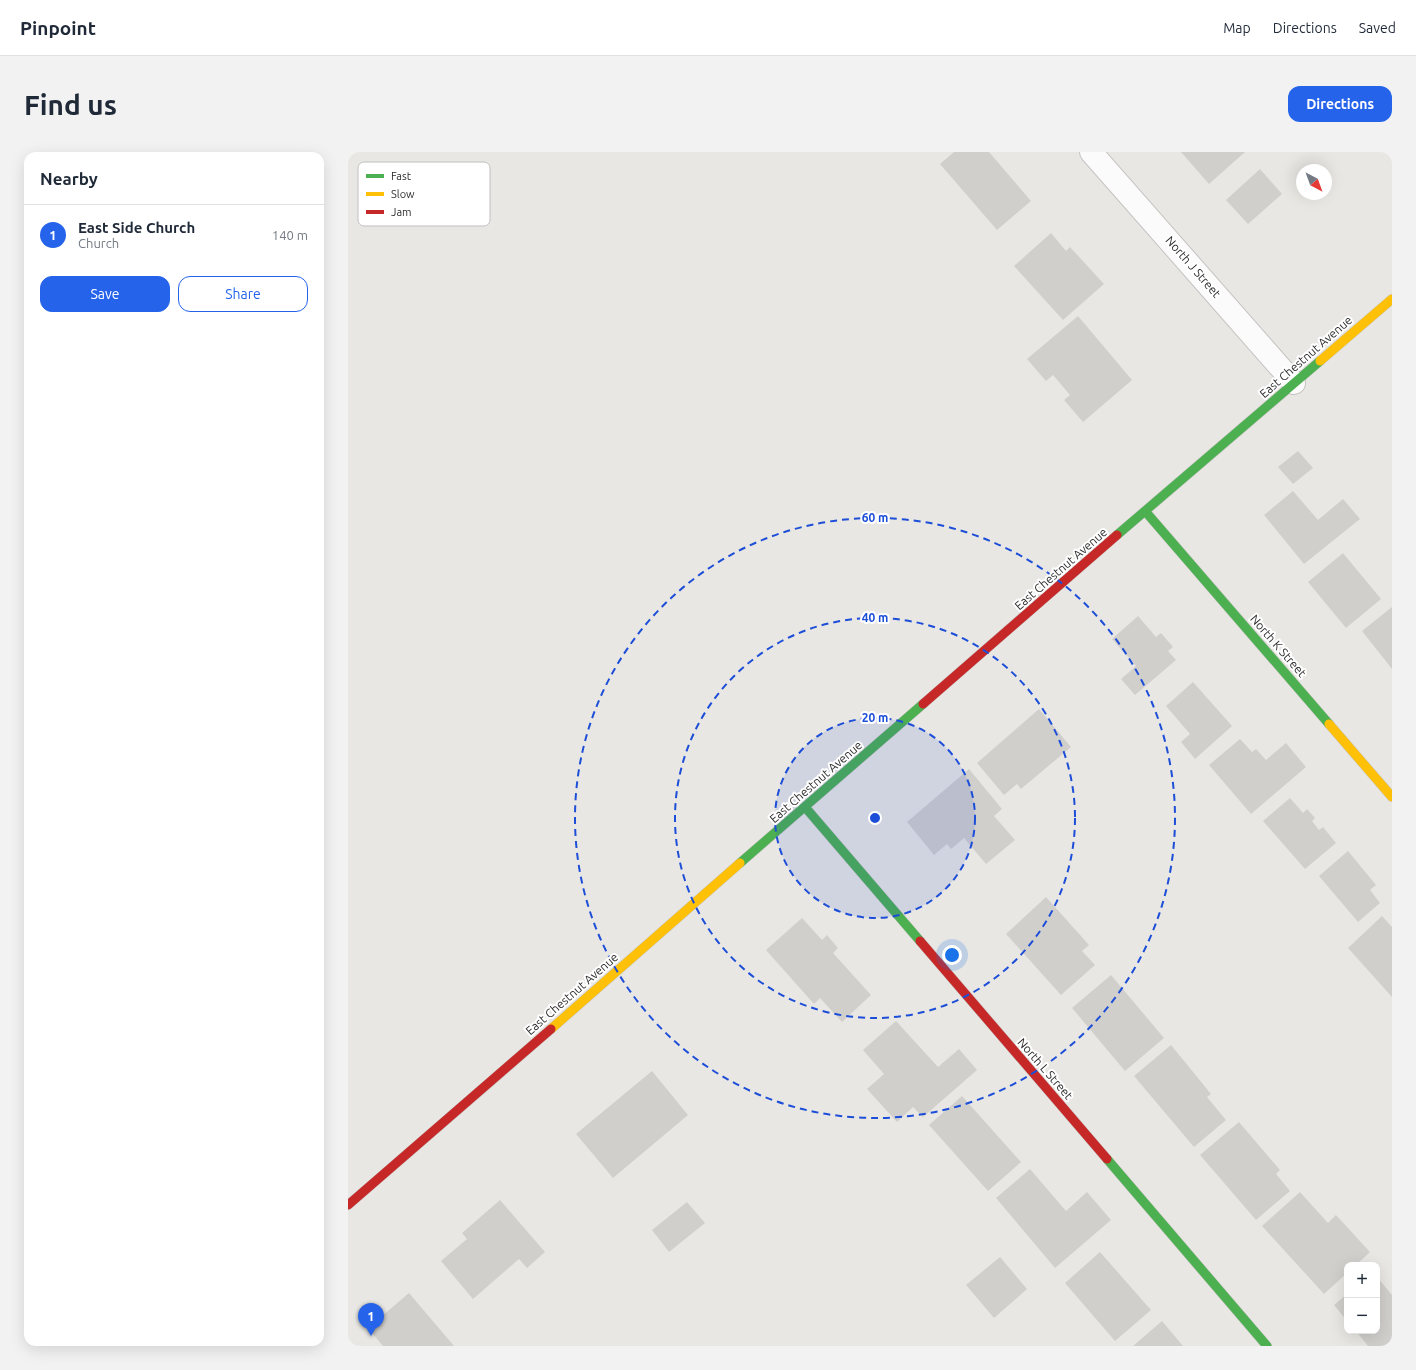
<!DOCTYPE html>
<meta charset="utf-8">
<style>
:root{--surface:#fff;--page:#f2f2f3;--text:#1f2937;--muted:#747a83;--line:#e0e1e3;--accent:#2563eb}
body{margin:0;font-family:Ubuntu,sans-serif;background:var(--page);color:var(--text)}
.controls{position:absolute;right:12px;bottom:12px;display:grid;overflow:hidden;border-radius:8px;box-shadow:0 4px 16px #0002}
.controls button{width:36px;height:36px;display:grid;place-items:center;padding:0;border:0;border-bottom:1px solid var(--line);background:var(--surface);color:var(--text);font:20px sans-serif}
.compass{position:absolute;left:948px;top:12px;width:36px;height:36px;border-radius:50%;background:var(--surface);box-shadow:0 4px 16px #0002;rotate:139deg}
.you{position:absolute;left:604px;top:803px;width:14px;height:14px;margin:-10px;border:3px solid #fff;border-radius:50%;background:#1a73e8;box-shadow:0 0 0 6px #1a73e833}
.badge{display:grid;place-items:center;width:26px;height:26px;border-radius:50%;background:var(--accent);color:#fff;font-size:13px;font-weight:700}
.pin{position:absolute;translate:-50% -33px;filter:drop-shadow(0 1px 2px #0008)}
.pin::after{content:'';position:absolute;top:21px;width:14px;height:12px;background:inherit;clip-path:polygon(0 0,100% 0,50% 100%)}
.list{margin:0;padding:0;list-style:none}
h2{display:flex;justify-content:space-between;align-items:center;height:52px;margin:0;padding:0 16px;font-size:17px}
h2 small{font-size:13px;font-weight:400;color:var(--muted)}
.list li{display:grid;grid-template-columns:26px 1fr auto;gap:12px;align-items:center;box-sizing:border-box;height:60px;padding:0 16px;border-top:1px solid var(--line)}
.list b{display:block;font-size:15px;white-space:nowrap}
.list p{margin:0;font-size:13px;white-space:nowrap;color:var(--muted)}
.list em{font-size:13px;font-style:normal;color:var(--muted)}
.actions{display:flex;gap:8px;padding:12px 16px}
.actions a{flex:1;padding:9px 0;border:1px solid var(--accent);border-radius:12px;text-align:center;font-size:14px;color:var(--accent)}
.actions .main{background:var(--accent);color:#fff}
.map{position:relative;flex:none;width:1044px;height:1194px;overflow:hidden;border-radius:12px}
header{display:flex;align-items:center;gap:24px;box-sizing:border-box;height:56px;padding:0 20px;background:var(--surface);border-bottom:1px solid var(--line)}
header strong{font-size:19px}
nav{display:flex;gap:22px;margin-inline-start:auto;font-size:14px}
.intro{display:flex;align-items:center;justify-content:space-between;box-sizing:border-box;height:96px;padding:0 24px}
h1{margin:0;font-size:28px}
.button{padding:10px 18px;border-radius:12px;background:var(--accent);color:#fff;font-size:14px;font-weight:700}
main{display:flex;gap:24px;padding:0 24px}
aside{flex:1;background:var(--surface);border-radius:12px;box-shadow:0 4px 16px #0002}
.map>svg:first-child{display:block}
.building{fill:#d1cfcc}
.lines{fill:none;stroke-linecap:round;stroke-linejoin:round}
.street-casing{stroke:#c4c3c2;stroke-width:24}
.fast-casing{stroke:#c4c3c2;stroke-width:10}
.slow-casing{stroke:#c4c3c2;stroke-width:10}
.jam-casing{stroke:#c4c3c2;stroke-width:10}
.street{stroke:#fcfbfb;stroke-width:22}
.fast{stroke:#4caf50;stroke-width:9}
.slow{stroke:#ffc107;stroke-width:9}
.jam{stroke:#c62828;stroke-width:9}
.ring{fill:none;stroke:#1d4ed8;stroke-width:2;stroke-dasharray:7 5}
.labels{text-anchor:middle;stroke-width:4;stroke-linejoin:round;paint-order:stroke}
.street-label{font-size:12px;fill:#2c2c2c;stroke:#fff}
.key{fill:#fff;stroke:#c0c0c0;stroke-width:1}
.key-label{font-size:11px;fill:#2c2c2c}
.centre{fill:#1d4ed8;stroke:#fff;stroke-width:2}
.ring-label{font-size:12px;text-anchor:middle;font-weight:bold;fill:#1d4ed8;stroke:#fff;stroke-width:4;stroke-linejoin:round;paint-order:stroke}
</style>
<header>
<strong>Pinpoint</strong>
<nav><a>Map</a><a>Directions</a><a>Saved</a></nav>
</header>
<div class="intro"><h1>Find us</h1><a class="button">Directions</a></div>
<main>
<aside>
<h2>Nearby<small></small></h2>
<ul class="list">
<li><span class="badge">1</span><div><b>East Side Church</b><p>Church</p></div><em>140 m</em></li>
</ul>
<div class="actions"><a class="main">Save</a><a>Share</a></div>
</aside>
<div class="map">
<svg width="1044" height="1194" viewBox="0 0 1044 1194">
<rect width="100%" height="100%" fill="#e9e7e3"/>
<path class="building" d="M606 0H641L683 49 649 78 592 12Z
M833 0H897L861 32Z
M912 17 934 42 900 72 878 48Z
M703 81 718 99 722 95 756 132 715 168 666 114Z
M730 164 784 228 735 270 716 248 722 243 705 223 698 229 679 207Z
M950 299 965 316 945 332 930 315Z
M945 339 970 368 995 347 1012 367 956 412 916 363Z
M995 401 1033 447 998 476 960 430Z
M1044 455V517L1014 479Z
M790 464 808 485 813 481 825 495 820 499 828 508 787 543 773 527 788 514 764 487Z
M845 530 884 574 847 607 833 590 842 582 818 554Z
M691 557 723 595 673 637 669 632 656 643 629 611Z
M892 587 904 600 908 597 918 608 938 591 958 615 903 662 861 613Z
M621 617 654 657 646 664 667 688 638 712 616 686 603 697 599 692 586 703 559 670Z
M942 646 955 661 959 657 967 666 964 669 971 678 975 675 988 691 957 717 915 669Z
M1000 699 1028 733 1022 738 1032 751 1010 770 971 724Z
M698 745 741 793 734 799 747 813 713 843 658 782Z
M1034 764 1044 775V845L1000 796Z
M454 766 474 788 479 783 490 796 485 801 523 843 494 870 472 846 466 852 418 798Z
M763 823 816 886 777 919 724 856Z
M548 869 590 915 611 897 629 918 575 965 565 955 549 970 519 937 536 922 515 898Z
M823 893 863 942 859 945 878 968 846 995 786 924Z
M304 919 340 963 265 1026 228 982Z
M614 944 673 1010 640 1039 581 973Z
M891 970 932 1018 928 1022 942 1039 908 1068 852 1003Z
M682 1017 718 1059 739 1040 763 1068 707 1116 648 1046Z
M952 1040 980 1071 988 1063 1022 1100 1008 1113H999V1121L976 1142 914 1074Z
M152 1048 197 1100 179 1116 171 1107 125 1147 93 1109 119 1087 114 1081Z
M339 1050 357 1071 321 1100 304 1078Z
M752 1100 803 1158 767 1189 717 1131Z
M652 1105 679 1137 646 1166 618 1133Z
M1029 1125 1044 1143V1194H1020L1008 1179H1029Z
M61 1141 106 1194H35L20 1176Z
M999 1142V1169L986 1153Z
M814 1169 835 1194H785Z"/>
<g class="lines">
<g class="street-casing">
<path id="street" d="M743 0 946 231"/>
</g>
<g class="fast-casing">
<path id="fast" d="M797 359 981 572
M769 383 972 209
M457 655 572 789
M392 711 575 552
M759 1007 919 1194"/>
</g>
<g class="slow-casing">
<path id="slow" d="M972 209 1044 147
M981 572 1044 645
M203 877 392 711"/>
</g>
<g class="jam-casing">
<path id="jam" d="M575 552 769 383
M572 789 759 1007
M0 1053 203 877"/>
</g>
<use href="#street" class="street"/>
<use href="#fast" class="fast"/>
<use href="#slow" class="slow"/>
<use href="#jam" class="jam"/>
</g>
<circle cx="527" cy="666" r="100" fill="#1d4ed8" fill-opacity=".12"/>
<g class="ring">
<circle cx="527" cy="666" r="100"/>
<circle cx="527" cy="666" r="200"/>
<circle cx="527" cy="666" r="300"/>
</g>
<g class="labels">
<g class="street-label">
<text transform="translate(845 115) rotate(49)" y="4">North J Street</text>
<text transform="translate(958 205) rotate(-41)" y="4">East Chestnut Avenue</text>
<text transform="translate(713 417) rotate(-41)" y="4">East Chestnut Avenue</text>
<text transform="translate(930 494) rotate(49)" y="4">North K Street</text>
<text transform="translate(468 630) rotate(-41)" y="4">East Chestnut Avenue</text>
<text transform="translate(224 842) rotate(-41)" y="4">East Chestnut Avenue</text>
<text transform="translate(697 917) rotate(49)" y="4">North L Street</text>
</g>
</g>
<rect x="10" y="10" width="132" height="64" rx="6" class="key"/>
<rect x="18" y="22" width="18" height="4" fill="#4caf50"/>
<rect x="18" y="40" width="18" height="4" fill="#ffc107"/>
<rect x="18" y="58" width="18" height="4" fill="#c62828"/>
<g class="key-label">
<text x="43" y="28">Fast</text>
<text x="43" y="46">Slow</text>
<text x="43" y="64">Jam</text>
</g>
<circle cx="527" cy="666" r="6" class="centre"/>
<g class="ring-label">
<text x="527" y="370">60 m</text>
<text x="527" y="470">40 m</text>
<text x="527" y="570">20 m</text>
</g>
</svg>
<div class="controls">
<button>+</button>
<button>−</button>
</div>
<svg class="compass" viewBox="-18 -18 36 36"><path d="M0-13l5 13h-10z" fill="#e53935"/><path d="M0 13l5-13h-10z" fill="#747a83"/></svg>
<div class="you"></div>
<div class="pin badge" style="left:23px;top:1184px">1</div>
</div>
</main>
